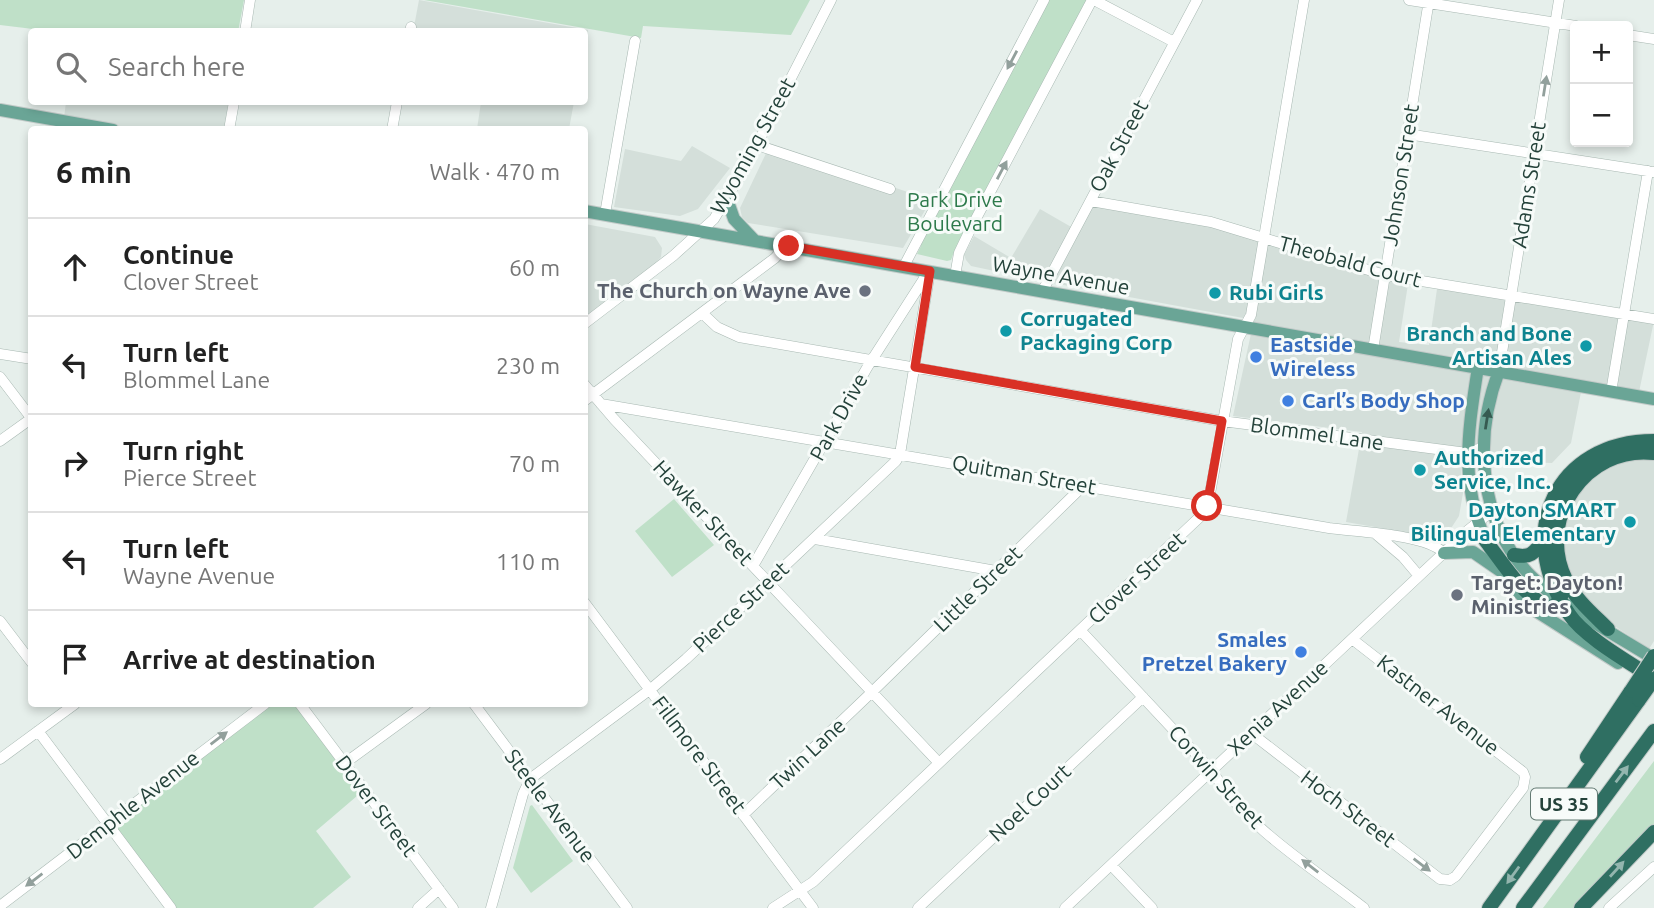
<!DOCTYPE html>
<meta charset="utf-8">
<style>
:root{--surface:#fff;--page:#f6f6f6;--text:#222;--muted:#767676;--line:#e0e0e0}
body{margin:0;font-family:Ubuntu,sans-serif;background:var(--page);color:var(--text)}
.controls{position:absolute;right:21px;top:21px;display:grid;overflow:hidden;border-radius:7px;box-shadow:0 4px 10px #0003}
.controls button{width:63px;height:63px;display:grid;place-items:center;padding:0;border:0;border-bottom:2px solid var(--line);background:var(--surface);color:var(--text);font:35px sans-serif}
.stop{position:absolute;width:21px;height:21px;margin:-16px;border:5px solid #d93025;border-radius:50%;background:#fff}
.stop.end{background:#d93025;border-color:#fff;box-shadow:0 2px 7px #0008}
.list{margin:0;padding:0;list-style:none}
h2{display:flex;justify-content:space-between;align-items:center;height:91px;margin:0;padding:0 28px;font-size:30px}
h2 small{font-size:23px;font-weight:400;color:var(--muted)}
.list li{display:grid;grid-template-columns:46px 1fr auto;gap:21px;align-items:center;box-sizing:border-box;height:98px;padding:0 28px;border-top:2px solid var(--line)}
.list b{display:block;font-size:26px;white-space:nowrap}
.list p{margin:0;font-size:23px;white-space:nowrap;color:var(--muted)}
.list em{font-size:23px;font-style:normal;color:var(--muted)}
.icon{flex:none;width:38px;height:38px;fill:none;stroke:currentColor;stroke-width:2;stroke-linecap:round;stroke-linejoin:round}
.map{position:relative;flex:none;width:1654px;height:908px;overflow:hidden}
.search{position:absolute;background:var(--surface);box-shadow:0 4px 10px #0003;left:28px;top:28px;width:560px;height:77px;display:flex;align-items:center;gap:18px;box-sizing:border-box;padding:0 24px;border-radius:7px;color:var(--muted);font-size:26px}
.panel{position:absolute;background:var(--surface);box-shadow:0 4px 10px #0003;left:28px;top:126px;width:560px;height:581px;border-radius:7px}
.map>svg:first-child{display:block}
.built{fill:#d4dfda}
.green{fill:#bfe0c8}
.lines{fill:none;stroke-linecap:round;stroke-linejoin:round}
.minor-casing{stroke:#a8b8b2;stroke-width:11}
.major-casing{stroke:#c2cac8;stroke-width:14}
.highway-casing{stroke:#c2cac8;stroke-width:16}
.minor{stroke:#fff;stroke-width:10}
.major{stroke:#6aa596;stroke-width:12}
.highway{stroke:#2f6f62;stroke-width:14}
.highway-bridge-casing{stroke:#c2cac8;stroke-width:16;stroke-linecap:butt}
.highway-bridge{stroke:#2f6f62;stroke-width:14}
.oneway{fill:#92a09c}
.oneway2{fill:#365b51}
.oneway3{fill:#93b5ae}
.route{stroke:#d93025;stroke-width:9}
.worship-dot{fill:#6b7280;stroke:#f7fbf9;stroke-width:2.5}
.culture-dot{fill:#0f9aa8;stroke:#f7fbf9;stroke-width:2.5}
.shop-dot{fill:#3f7fe0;stroke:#f7fbf9;stroke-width:2.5}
.labels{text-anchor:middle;stroke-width:6;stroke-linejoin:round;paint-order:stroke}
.shield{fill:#f7fbf9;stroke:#637a73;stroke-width:2}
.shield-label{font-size:19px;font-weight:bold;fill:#24423a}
.street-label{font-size:21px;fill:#24423a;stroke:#f7fbf9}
.park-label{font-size:21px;fill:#2d7a4b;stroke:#f7fbf9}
.worship-label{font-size:21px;font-weight:bold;fill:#5b616d;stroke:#f7fbf9;text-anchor:end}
.culture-label{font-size:21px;font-weight:bold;fill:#0d838f;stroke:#f7fbf9;text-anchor:start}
.shop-label{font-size:21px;font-weight:bold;fill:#366cbe;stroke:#f7fbf9;text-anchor:start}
</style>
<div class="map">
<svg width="1654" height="908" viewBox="0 0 1654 908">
<rect width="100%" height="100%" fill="#e6efeb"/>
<path class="built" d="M419 0 588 30 585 49 584 32H413Z
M66 102H228L225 129H131L64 118Z
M481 102H574L569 129H477Z
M770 145 931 200 903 248 748 223 742 217 740 208Z
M692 146 730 168 698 209 680 216 614 207 625 149 681 161Z
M1092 205 1200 223 1408 284 1399 342 1429 345 1437 289 1654 321 1639 392 1583 382 1571 443 1552 463 1460 460 1463 493 1459 516 1444 539 1346 522 1362 432 1233 416 1254 320 1042 281 971 266 966 260 964 255 974 236 1011 258 1040 209 1073 228Z
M585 224 655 237 662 248 661 257 654 265 585 317Z
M1654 457V641L1649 649 1610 623 1576 591 1562 552 1567 511 1584 483 1615 464Z"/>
<path class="green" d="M0 0H244L238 32H58L0 25Z
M424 0H810L791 35 643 26 641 38Z
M1044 0H1092L959 253 954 252 951 260 947 261 917 254 921 246 918 241Z
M674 499 714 545 672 577 635 531Z
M265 704H300L364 790 316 831 351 877 313 908H171L106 824Z
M1654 761V824L1573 908H1543Z
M532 805 573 861 531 893 513 868 530 806Z"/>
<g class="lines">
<g class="minor-casing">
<path id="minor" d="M1094 0 1174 42
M1409 0 1576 26
M245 32 250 0
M410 32 411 27
M1628 35 1654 39
M229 130 234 102
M392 130 397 102
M1407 134 1654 172
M757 145 890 189
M1091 201 1211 222 1385 275 1654 319
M605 214 635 41
M904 266 1044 0
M955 276 959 253 970 230 1092 0
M1042 292 1197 0
M702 313 717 327 739 337 1222 421 1467 453 1484 447
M584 324 673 256 714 219 746 166 831 0
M1373 350 1429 0
M0 354 32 359
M1499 371 1559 0
M0 377 32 419
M584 384 614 419 939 763
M1611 392 1648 171
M584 401 775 258 783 249 781 244
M601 404 1329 528C1357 532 1426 534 1444 553
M0 441 32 418
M1377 535 1403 557 1419 576
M815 539 996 571
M753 566 868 366 927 274
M584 602 813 908
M0 621 32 663
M1081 631 1212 771C1247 829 1312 867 1364 908
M300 704 453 908
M474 704 627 908
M38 731 171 908
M1251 733 1440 879 1450 880 1456 876 1523 788 1525 777 1523 772 1352 639
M0 759 75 704
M345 763 426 704
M743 815 872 692 1083 486
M1111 865 1152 908
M0 906 265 704
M418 908 439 889
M491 908 523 794 530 779 652 688 686 659 896 461 900 454 930 271
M773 908 813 882 1204 513 1209 499 1238 339 1251 315 1304 0
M918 908 1143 697
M1065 908 1466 532 1493 510
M1609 908 1654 867"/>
</g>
<g class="major-casing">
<path id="major" d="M0 110 113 130
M727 199 734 219 754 240
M584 211 1654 399
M1478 367C1468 432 1458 487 1490 549
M1499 371C1474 436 1478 518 1527 572 1557 604 1616 635 1654 659
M1444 553 1473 552 1502 572
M1507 580 1536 611 1618 663"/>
</g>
<g class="highway-casing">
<path id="highway" d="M1485 540C1503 563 1521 594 1548 607L1555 606 1564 591
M1514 555C1530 558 1534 554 1543 540
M1608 629C1593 614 1575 599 1566 580 1536 519 1585 445 1654 453
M1653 678C1629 662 1584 637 1569 614 1514 534 1555 441 1654 441
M1587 757 1631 691
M1489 908 1639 700
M1523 908 1654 731
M1581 908 1654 832"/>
</g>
<use href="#minor" class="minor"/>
<use href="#major" class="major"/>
<use href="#highway" class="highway"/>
<g class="highway-bridge-casing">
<path id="highway-bridge" d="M1631 691 1654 656
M1639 700 1654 679"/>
</g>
<use href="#highway-bridge" class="highway-bridge"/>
</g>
<defs><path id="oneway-solid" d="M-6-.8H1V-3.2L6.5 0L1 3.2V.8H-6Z" transform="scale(1.75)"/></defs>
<g class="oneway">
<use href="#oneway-solid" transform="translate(1012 60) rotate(118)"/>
<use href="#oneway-solid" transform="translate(1545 86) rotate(-81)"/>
<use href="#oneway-solid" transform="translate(1002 170) rotate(-62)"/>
<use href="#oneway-solid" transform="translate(219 738) rotate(-37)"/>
<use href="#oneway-solid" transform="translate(1422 865) rotate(37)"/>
<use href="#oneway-solid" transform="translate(1310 866) rotate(-142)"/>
<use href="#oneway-solid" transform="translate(34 880) rotate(143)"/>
</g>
<use class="oneway2" href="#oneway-solid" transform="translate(1487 419) rotate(-81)"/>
<g class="oneway3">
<use href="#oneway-solid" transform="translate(1622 774) rotate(-53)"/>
<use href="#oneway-solid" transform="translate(1617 869) rotate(-48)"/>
<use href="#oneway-solid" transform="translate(1513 875) rotate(126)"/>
</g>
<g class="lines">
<path class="route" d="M789 246 930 271 915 367 1222 421 1207 506"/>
</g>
<g class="worship-dot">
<circle cx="865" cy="291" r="7"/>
<circle cx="1457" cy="595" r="7"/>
</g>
<g class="culture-dot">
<circle cx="1215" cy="293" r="7"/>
<circle cx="1006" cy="331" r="7"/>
<circle cx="1586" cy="346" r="7"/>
<circle cx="1420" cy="470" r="7"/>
<circle cx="1630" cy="522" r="7"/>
</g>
<g class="shop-dot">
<circle cx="1256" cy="357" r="7"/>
<circle cx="1288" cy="401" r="7"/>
<circle cx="1301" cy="652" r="7"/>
</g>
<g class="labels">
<rect class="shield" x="1531" y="788.5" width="66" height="31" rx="5"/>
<g class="shield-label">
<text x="1564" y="811">US 35</text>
</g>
<g class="street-label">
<text transform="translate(753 146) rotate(-61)" y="7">Wyoming Street</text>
<text transform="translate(1119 146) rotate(-62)" y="7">Oak Street</text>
<text transform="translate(1401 175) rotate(-81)" y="7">Johnson Street</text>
<text transform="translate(1529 185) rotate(-81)" y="7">Adams Street</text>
<text transform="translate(1350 262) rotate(15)" y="7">Theobald Court</text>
<text transform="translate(1061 276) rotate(10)" y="7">Wayne Avenue</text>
<text transform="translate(839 417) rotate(-61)" y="7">Park Drive</text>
<text transform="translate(1317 434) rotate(8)" y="7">Blommel Lane</text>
<text transform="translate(1024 475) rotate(10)" y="7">Quitman Street</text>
<text transform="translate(703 513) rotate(47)" y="7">Hawker Street</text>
<text transform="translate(1137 578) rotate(-43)" y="7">Clover Street</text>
<text transform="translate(978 589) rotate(-44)" y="7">Little Street</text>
<text transform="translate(741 607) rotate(-43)" y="7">Pierce Street</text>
<text transform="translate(1438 705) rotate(38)" y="7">Kastner Avenue</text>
<text transform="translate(1278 708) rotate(-43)" y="7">Xenia Avenue</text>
<text transform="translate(808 754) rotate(-43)" y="7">Twin Lane</text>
<text transform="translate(699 755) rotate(53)" y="7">Fillmore Street</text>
<text transform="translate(1216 777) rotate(48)" y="7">Corwin Street</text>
<text transform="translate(1030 803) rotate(-43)" y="7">Noel Court</text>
<text transform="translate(133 805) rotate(-38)" y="7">Demphle Avenue</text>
<text transform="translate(376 806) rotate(53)" y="7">Dover Street</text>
<text transform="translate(550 806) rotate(53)" y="7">Steele Avenue</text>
<text transform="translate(1348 809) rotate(37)" y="7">Hoch Street</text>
</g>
<g class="park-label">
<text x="955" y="207">Park Drive<tspan x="955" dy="24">Boulevard</tspan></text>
</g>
<g class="worship-label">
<text x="851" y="298">The Church on Wayne Ave</text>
<text x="1471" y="590" text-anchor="start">Target: Dayton!<tspan x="1471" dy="24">Ministries</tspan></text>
</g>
<g class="culture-label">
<text x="1229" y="300">Rubi Girls</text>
<text x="1020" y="326">Corrugated<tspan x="1020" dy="24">Packaging Corp</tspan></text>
<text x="1572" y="341" text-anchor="end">Branch and Bone<tspan x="1572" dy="24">Artisan Ales</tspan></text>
<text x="1434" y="465">Authorized<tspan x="1434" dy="24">Service, Inc.</tspan></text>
<text x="1616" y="517" text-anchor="end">Dayton SMART<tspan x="1616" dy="24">Bilingual Elementary</tspan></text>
</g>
<g class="shop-label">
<text x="1270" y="352">Eastside<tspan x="1270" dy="24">Wireless</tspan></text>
<text x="1302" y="408">Carl’s Body Shop</text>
<text x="1287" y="647" text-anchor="end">Smales<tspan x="1287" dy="24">Pretzel Bakery</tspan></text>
</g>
</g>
</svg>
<div class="controls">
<button>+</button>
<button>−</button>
</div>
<div class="stop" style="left:1207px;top:506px"></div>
<div class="stop end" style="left:789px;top:246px"></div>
<div class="search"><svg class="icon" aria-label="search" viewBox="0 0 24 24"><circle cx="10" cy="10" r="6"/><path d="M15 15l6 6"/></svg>Search here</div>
<section class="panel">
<h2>6 min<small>Walk · 470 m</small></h2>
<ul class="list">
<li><svg class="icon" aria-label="ahead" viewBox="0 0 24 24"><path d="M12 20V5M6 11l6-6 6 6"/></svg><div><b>Continue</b><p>Clover Street</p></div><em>60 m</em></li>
<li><svg class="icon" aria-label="left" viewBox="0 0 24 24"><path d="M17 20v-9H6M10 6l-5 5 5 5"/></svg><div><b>Turn left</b><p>Blommel Lane</p></div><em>230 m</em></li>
<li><svg class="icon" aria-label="right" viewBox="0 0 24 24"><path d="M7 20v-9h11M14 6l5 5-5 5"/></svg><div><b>Turn right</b><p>Pierce Street</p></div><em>70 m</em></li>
<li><svg class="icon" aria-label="left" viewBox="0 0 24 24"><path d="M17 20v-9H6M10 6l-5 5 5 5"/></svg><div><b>Turn left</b><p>Wayne Avenue</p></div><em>110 m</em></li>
<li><svg class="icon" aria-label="arrive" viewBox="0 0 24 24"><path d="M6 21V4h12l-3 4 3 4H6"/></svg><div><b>Arrive at destination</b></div></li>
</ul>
</section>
</div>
